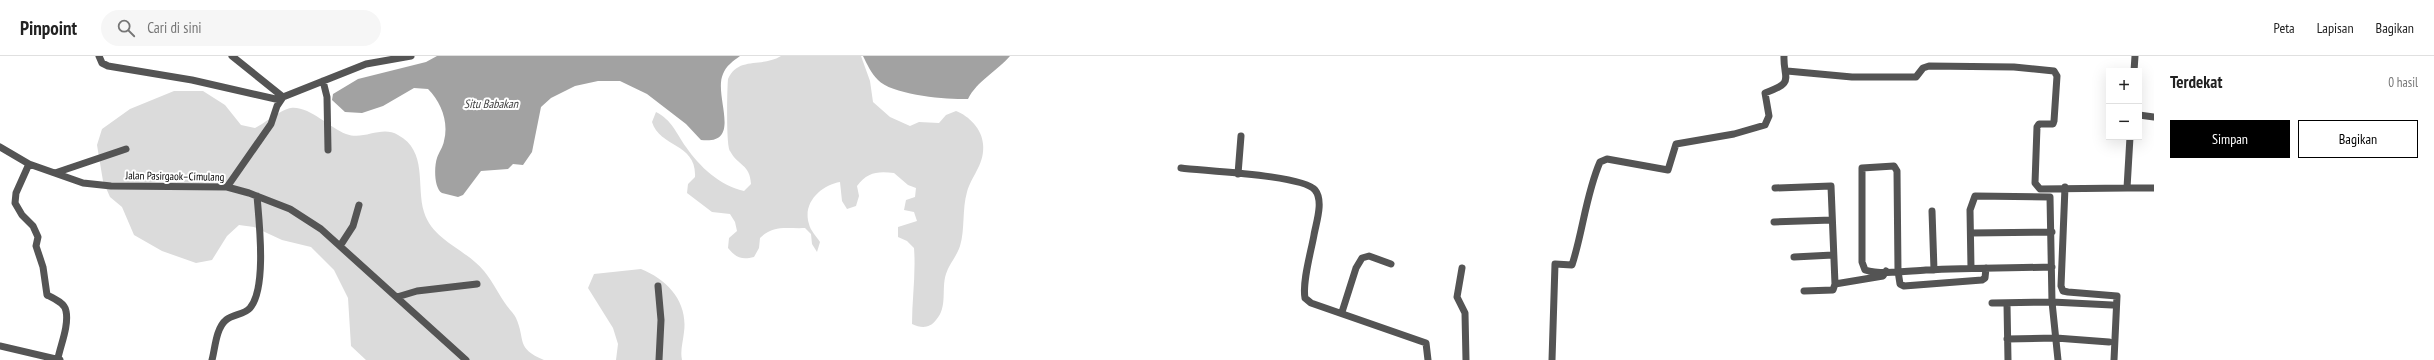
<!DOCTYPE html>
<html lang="id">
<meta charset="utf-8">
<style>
:root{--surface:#fff;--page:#f6f6f6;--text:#222;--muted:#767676;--line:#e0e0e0;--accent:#000}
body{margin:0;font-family:"PT Sans Narrow",sans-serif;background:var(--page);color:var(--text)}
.controls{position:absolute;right:12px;top:12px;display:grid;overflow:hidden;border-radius:0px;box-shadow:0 4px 16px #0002}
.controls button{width:36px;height:36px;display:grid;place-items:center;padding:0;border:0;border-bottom:1px solid var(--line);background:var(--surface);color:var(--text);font:20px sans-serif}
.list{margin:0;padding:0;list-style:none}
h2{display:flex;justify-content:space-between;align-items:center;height:52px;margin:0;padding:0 16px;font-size:17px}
h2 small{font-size:13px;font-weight:400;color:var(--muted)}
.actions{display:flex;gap:8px;padding:12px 16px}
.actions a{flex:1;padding:9px 0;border:1px solid var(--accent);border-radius:0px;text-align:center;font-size:14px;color:var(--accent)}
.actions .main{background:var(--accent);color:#fff}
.icon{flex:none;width:22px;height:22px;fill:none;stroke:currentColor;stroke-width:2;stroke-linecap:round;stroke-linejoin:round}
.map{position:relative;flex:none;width:2154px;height:304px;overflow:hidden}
header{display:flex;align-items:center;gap:24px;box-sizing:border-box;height:56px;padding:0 20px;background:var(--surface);border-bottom:1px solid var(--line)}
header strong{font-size:19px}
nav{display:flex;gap:22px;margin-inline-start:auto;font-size:14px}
.search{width:280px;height:36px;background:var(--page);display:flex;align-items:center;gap:10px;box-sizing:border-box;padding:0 14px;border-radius:22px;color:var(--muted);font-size:15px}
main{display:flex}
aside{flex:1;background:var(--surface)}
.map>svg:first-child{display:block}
.green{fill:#dbdbdb}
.water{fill:#a2a2a2}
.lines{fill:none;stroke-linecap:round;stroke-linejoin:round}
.street{stroke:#545454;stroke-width:7}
.labels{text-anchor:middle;stroke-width:4;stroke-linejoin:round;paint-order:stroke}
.street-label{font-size:11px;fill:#000;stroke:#fff}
.water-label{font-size:12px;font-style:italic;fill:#434343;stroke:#fff}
</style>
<header>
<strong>Pinpoint</strong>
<div class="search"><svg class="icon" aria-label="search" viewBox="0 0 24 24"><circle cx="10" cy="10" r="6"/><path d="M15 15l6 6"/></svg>Cari di sini</div>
<nav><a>Peta</a><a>Lapisan</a><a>Bagikan</a></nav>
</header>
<main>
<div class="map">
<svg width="2154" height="304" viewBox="0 0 2154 304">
<rect width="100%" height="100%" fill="#fff"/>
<path class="green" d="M781 0H861L870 25 873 46 890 61 910 70 919 66 939 67 946 59 956 55C969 60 982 73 983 88 985 108 972 119 967 136 962 153 965 174 960 190 957 200 949 208 946 218 941 233 948 251 936 264 929 273 921 272 912 268 912 243 916 218 914 192L907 185 898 181V171L917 165 914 156 904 154 906 144 915 141 916 132 908 129 894 117C878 115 867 116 857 130L859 140 856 150 847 153 842 145 840 126C822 129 802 146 809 168 810 174 817 181 820 186L817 196 812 188 811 178 805 172C787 173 774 168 760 182L759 192 754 201C742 204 736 202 728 192L729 182 737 175 735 166 730 158 712 156 687 137 688 128 695 121C697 87 660 92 652 66L656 56C672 64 676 77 686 91 700 111 719 129 744 135L751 128C750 108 738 110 730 95 726 90 727 34 728 23 738 0 761 12 781 0Z
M174 35H203L225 49 241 69 255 72C265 67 282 53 291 52 310 50 329 72 346 78 364 85 381 69 398 79 428 95 416 130 424 156 433 185 466 193 484 215 493 226 499 239 507 250 510 254 514 258 516 262 526 284 515 292 544 304H366L351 290 348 242 334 214 311 191 282 184 254 171 239 169 227 180 212 204 196 207 162 195 134 179 122 151 110 141 103 125 97 89 102 73 130 53Z
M641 213C668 224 688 246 684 276 683 286 680 295 682 304H616L618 288 613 272 588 232 594 218Z"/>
<path class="water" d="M437 0H740C733 5 726 10 723 18 713 40 744 89 701 84L686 68 647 38 620 25H598L575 30 551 42 541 51 532 96 523 109 513 108 508 113 481 115 463 139 458 141 442 137C434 132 434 111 437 102 439 96 443 91 444 85 449 66 441 46 428 33L414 32 383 50 362 57 345 56 332 44 333 38 358 23 426 6Z
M863 0H1010C997 15 977 25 968 43 948 44 892 39 878 24 871 17 867 8 863 0Z"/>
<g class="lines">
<path class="street" d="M99 0 102 7 108 10 192 24 280 44
M232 0 283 41
M1787 15 1852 21H1916L1923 12 1929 10 2014 11 2054 15 2057 20 2054 65 2053 68H2039L2037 71 2035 127 2040 133 2127 132 2130 81
M2134 15 2135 0
M323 25 327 41 328 94
M2139 59 2154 61
M0 91 29 108 83 127 111 130 227 131 249 137 290 153 321 173 466 304
M29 108 16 137 15 147 22 159 33 170 38 181 36 190 43 211 47 239C53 242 65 247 66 255 69 269 61 288 58 302
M1181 112C1204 115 1303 119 1315 134 1324 145 1316 167 1314 179 1311 196 1302 226 1305 242L1311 247 1426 287 1428 304
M55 117 126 93
M1238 118 1241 80
M227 131 271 68 277 50 283 41 366 8 411 0
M2065 131 2061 230 2063 235 2068 236 2117 240 2114 304
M1775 132 1831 130 1835 228
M2127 132H2154
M1932 155 1934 214
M1774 166 1832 164
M1971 177 2052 176
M340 190 353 170 359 149
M1794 201 1833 199
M1462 212 1457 241 1465 257 1466 304
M1971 212 1970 154 1975 140 2050 141 2052 246 2058 304
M1986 212 1985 222 1982 224 1904 230 1900 228 1898 215 1897 115 1894 110 1862 112V206L1865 214C1882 219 1907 215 1926 214 1968 212 2010 212 2052 211
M658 230 661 264 659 304
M1804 235 1833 234 1835 228 1883 220 1886 215
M397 241 417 235 477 228
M1992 247 2052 246 2112 249
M2007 248 2008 304
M1342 256 1356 212 1362 202 1369 200 1391 208
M2007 283 2056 282 2109 286
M0 290 60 304
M212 304C215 293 216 272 226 264 233 258 244 259 250 252 267 232 259 165 257 140
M1552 304 1555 208 1572 209C1583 175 1586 138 1600 106L1607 103 1668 114 1676 88 1734 78 1765 69 1769 60 1765 37C1796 26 1783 23 1784 0"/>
</g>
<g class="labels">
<g class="street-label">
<text transform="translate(175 120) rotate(1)" y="4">Jalan Pasirgaok–Cimulang</text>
</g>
<g class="water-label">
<text x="491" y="52">Situ Babakan</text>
</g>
</g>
</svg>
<div class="controls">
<button>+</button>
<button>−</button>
</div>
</div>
<aside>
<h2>Terdekat<small>0 hasil</small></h2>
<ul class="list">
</ul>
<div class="actions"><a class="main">Simpan</a><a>Bagikan</a></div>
</aside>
</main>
